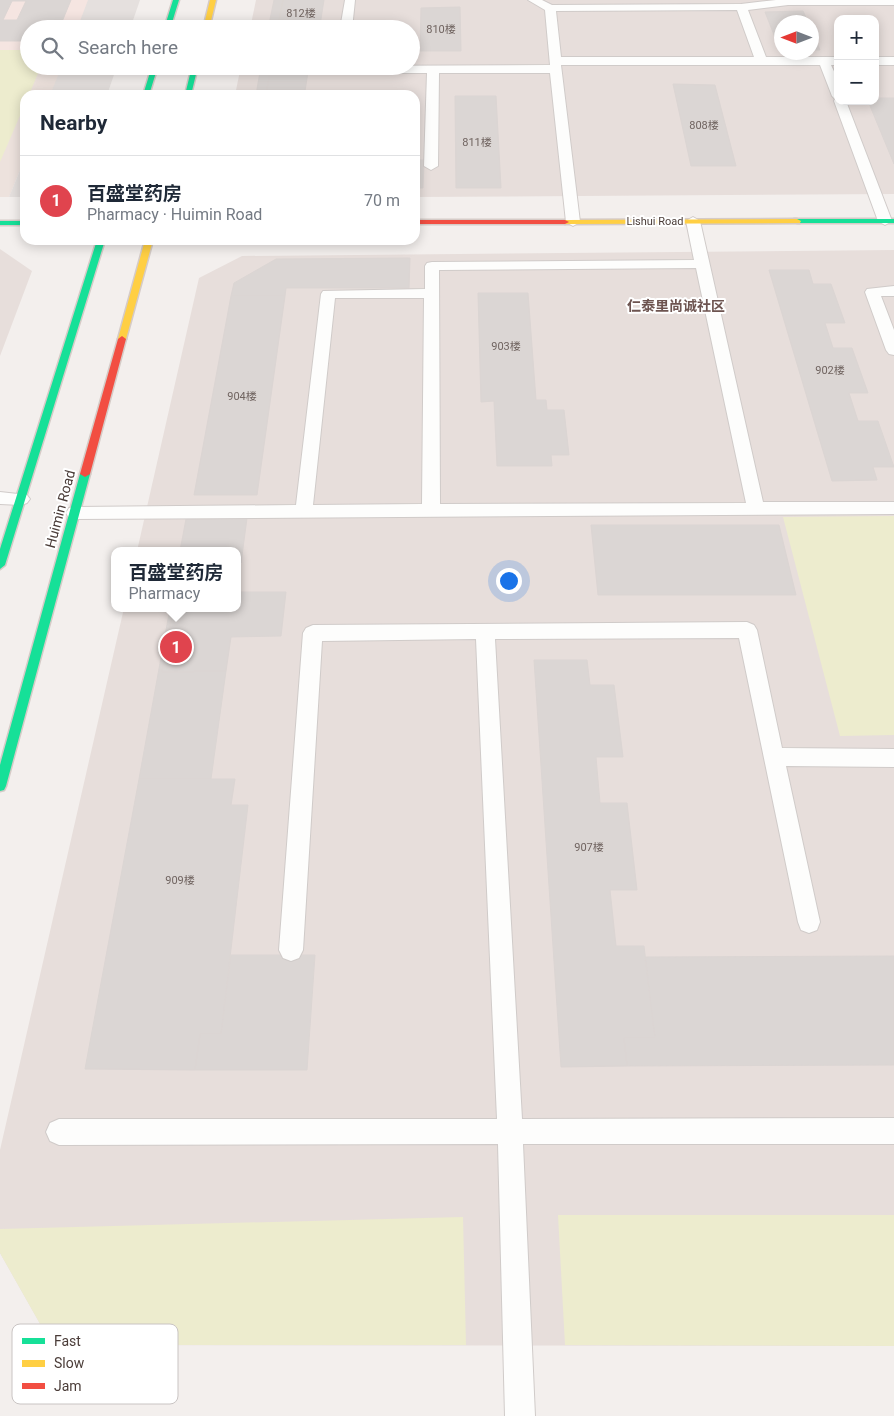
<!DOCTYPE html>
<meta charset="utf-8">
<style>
:root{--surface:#fff;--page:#f6f6f7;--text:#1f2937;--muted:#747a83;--line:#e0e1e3;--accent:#d93025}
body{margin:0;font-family:Roboto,"Noto Sans SC",sans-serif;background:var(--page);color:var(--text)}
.controls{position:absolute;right:15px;top:15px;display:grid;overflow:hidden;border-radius:10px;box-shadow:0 2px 12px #0003}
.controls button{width:45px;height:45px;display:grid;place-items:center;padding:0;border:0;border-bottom:1px solid var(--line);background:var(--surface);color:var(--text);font:25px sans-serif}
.compass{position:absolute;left:774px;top:15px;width:45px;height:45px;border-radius:50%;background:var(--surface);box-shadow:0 2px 12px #0003;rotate:270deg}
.you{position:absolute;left:508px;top:580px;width:18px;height:18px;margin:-12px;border:4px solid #fff;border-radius:50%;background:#1a73e8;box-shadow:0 0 0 8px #1a73e833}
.badge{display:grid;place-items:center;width:32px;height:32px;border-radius:50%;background:var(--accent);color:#fff;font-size:16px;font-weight:700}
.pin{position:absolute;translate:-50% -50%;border:2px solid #fff;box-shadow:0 1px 5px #0006}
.popup{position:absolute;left:111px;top:547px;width:130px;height:65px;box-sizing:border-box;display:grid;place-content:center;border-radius:10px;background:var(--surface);filter:drop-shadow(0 1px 4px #0005);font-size:16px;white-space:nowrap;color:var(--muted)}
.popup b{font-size:19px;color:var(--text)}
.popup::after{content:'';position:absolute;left:50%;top:100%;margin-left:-10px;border:10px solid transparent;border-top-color:var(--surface)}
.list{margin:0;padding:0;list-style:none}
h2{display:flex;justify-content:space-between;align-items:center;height:65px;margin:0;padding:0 20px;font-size:21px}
h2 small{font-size:16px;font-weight:400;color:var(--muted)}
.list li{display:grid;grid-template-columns:32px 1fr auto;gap:15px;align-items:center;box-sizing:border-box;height:90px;padding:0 20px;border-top:1px solid var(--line)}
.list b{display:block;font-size:19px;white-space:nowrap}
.list p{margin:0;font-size:16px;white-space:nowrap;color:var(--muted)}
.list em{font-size:16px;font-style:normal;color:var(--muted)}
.icon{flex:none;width:28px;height:28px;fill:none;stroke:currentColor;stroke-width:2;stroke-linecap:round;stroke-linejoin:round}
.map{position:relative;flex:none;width:894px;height:1416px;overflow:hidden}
.search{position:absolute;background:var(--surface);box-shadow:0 2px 12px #0003;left:20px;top:20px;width:400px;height:55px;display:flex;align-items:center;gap:12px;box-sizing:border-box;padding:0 18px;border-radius:28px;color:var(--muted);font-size:19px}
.panel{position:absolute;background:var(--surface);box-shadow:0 2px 12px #0003;left:20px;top:90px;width:400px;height:155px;border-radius:15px}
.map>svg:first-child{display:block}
.residential{fill:#e7dedb;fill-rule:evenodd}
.commercial{fill:#f5e5e1}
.education{fill:#ede2dd}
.green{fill:#edecce}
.parking{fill:#e5e0de}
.building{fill:#dbd6d4;stroke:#dbd5d3;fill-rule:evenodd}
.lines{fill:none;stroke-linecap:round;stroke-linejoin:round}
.lane-casing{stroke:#d0cbc9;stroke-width:2}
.fast-casing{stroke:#d5cbc7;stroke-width:3}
.slow-casing{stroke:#d5cbc7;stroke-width:3}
.jam-casing{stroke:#d5cbc7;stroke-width:3}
.lane{fill:#fdfdfc;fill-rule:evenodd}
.fast{fill:#16e098;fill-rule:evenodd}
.slow{fill:#ffcf43;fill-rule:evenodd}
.jam{fill:#f24e42;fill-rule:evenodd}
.labels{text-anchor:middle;stroke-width:4;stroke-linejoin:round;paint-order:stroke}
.number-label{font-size:11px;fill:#706460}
.far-street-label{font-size:11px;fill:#4a3c38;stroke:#fff}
.far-quarter-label{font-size:14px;font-weight:bold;fill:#6d5450;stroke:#fff}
.street-label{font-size:14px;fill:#4a3c38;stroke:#fff}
.key{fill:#fff;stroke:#c9c4c3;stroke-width:1}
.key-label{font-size:14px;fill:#4a3c38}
</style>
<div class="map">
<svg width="894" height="1416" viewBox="0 0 894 1416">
<rect width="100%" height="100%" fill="#f3efed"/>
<path class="residential" d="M256 0H894V194L415 197V95H235L241 66H411V29H250ZM838 19H875V101H838ZM782 22H812V52H782Z
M0 249 32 271 0 356Z
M894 250V1346L52 1345 0 1253V1150L124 608H237V551H137L199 278 242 256Z"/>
<path class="commercial" d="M0 0H89L78 29H29V50H0Z"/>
<path class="education" d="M0 50 29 66H63L51 95H25V158L9 197H0Z"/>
<path class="green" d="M0 50H29V66H41L29 95H25V104L0 162Z
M894 516V735L840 736 783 517Z
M558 1215H894V1346L565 1345Z
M463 1217 466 1345H52L0 1253V1229Z"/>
<path class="parking" d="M88 0H140L130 29H77Z
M62 66H117L107 95H50Z
M25 158V197H9Z"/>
<path class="building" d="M0 0H71L59 29H29V41H0ZM12 1H26L17 20H3Z
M274 0H283L278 25H316L315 29H268Z
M283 0H324L320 25H278Z
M460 7 461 51H420L421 8Z
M803 11 808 22H782L780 50 765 12Z
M812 31 820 50H812Z
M261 66H271L266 95H256Z
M271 66H323L322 72H308L305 91H319V95H266Z
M673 84 715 85 736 166H691Z
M455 96H496L501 188H456Z
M875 98H894V164L868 101H875Z
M415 160H424L423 188H415Z
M410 258 409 288H286L285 296H231L234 283 276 259Z
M769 270H809L813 284H831L845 323H825L833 348H852L868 393H849L858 421H878L894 467H873L877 480 832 481Z
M478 293H528L536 400H546L547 410H564L569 455H551L552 466H497L494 401 481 402Z
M231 296H285L257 495H194Z
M247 518 241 563H237V551H180L186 519Z
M591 525H779L796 595H598Z
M237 592H286L281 636 231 637 226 671 162 672 173 608H237Z
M170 608H173L162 672 226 671 211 779H139Z
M534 660H587L590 685H614L623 757H596L600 803H627L637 890H610L616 946H644L655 1038H624L627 1066 561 1067Z
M139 779H235L231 805H248L221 1034H200L195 1070 85 1069Z
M231 955H315L307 1070H195L200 1034H221Z
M894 956V1065L627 1066 624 1038H655L645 957Z"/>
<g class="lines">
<g class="lane-casing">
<path id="lane" d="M345 0H355L352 29H340Z
M528 0H542L552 5 741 4 776 0H894V5H788L748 10 766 57H838V65H831L838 80V101H846L892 221 885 225 878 221 834 101 835 99 832 96 820 65H561L580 222 573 226 566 222 550 73H439L438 166 431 170 424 166 427 73H342L336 69V66L550 65 545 10ZM737 10 754 57H561L556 11Z
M875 57H894V65H875Z
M693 217 700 221 763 502H894V514L75 519 69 518 66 513 69 508 75 507 296 505 321 294 323 291 425 289V266L427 263 432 262 694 260 686 221ZM696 268 746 503 440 504 439 270ZM335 298H424L422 504 313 505Z
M894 286V296H881L894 330V355L889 354 886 350 865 292 867 289Z
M0 492 27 495 30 499 27 503 21 505 0 504Z
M747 622 754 625 757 630 782 748 894 749V767L786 766 820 922 817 930 809 933 801 930 798 922 739 638 495 639 522 1119 894 1118V1144H523L535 1416H505L498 1144 59 1145 50 1141 46 1132 50 1123 59 1119H497L476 639 322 641 303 950 299 958 291 961 283 958 279 950 303 633 306 628 313 625Z"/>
</g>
<g class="fast-casing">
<path id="fast" d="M173 0H179L170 29H164Z
M152 66H158L149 95H143Z
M192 66H198L191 95H185Z
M794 219H894V223H797L793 221Z
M0 221H25V225H0Z
M97 240H105L5 565 0 569V549Z
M85 471 90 474 6 786 4 790 0 791V765L80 474Z"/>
</g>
<g class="slow-casing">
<path id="slow" d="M210 0H216L209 29H203Z
M797 219 801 221 800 223 565 224 561 222 565 220Z
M145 240H153L126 339 122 342 118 339Z"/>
</g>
<g class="jam-casing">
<path id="jam" d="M415 220H565L569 222 565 224H415Z
M122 336 126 339 90 474 85 477 80 474 118 339Z"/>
</g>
<use href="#lane" class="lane"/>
<use href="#fast" class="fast"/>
<use href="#slow" class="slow"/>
<use href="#jam" class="jam"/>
</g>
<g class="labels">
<g class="number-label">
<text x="301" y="17">812楼</text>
<text x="441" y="33">810楼</text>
<text x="704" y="129">808楼</text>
<text x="477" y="146">811楼</text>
<text x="506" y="350">903楼</text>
<text x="830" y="374">902楼</text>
<text x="242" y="400">904楼</text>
<text x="589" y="851">907楼</text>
<text x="180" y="884">909楼</text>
</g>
<g class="far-street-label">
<text x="655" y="225">Lishui Road</text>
</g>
<g class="far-quarter-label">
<text x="676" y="311">仁泰里尚诚社区</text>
</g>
<g class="street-label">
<text transform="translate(60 509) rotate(-75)" y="5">Huimin Road</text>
</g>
</g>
<rect x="12" y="1324" width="166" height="80" rx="8" class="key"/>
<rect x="22" y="1338" width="23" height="6" fill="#16e098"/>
<rect x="22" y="1360" width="23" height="7" fill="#ffcf43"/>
<rect x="22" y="1383" width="23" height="6" fill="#f24e42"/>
<g class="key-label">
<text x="54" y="1346">Fast</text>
<text x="54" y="1368">Slow</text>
<text x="54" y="1391">Jam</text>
</g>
</svg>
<div class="controls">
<button>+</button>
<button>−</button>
</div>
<svg class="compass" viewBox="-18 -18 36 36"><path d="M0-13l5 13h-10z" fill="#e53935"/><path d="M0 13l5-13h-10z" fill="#747a83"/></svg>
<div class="you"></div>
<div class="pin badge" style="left:176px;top:647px;background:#e0444e">1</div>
<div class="popup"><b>百盛堂药房</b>Pharmacy</div>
<div class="search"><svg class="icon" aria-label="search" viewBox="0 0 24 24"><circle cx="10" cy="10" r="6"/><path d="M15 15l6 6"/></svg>Search here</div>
<section class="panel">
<h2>Nearby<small></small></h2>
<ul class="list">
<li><span class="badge" style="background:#e0444e">1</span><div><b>百盛堂药房</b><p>Pharmacy · Huimin Road</p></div><em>70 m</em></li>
</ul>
</section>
</div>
